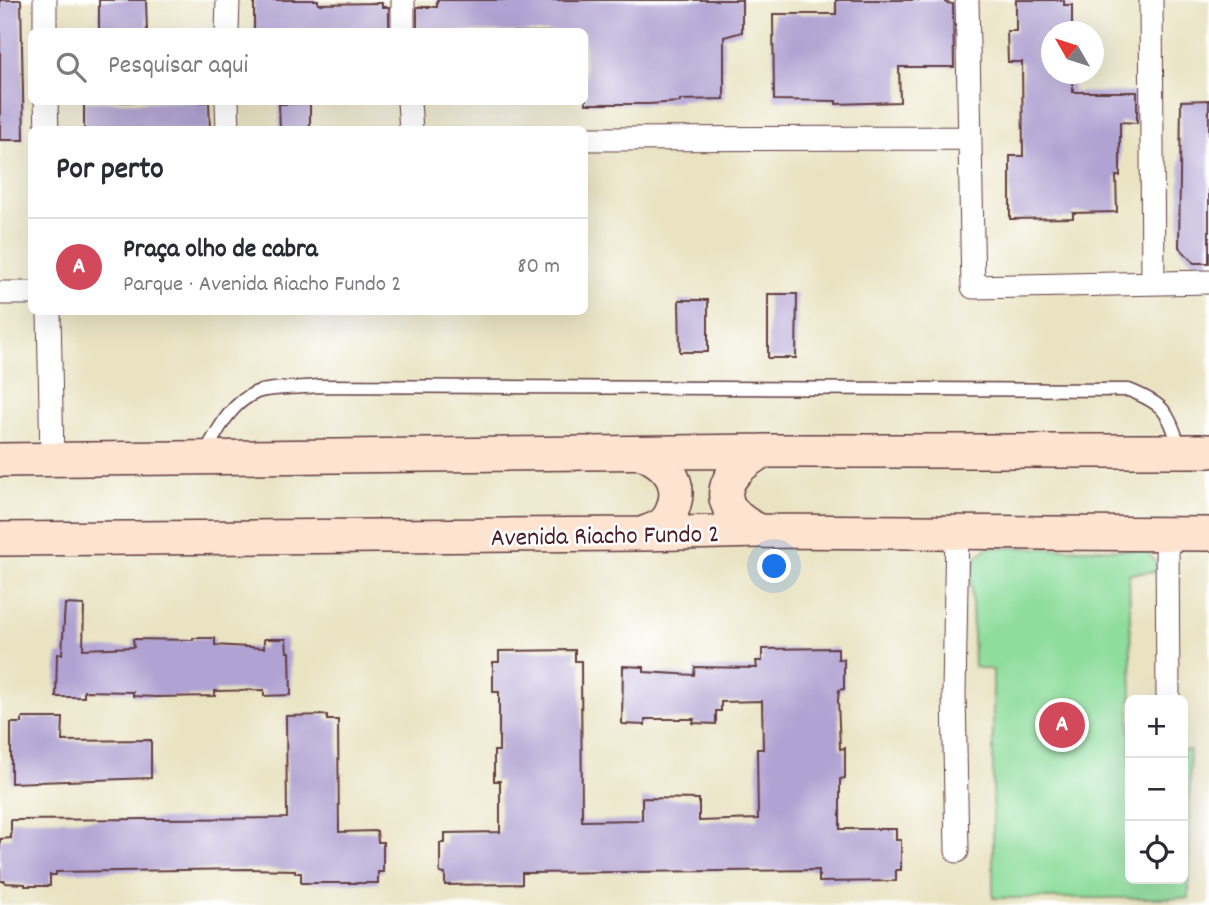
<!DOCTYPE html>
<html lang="pt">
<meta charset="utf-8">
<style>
:root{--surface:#fff;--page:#f2f2f3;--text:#2b2b33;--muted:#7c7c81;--line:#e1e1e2;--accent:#d1495b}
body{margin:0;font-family:Dekko,sans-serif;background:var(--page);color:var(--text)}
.controls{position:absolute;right:21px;bottom:21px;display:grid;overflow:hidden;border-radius:10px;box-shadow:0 7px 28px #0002}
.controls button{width:63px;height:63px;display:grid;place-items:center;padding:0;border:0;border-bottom:2px solid var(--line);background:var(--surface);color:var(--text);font:35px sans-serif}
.compass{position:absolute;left:1041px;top:21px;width:63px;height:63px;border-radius:50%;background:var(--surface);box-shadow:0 7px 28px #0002;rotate:309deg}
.you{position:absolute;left:775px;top:567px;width:24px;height:24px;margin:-18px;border:5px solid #fff;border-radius:50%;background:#1a73e8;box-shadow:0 0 0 10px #1a73e833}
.badge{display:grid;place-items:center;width:46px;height:46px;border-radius:50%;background:var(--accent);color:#fff;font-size:23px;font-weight:700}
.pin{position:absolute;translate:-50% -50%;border:4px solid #fff;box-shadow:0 2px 7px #0006}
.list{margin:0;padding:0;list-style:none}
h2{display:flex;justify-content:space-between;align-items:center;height:91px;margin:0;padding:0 28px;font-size:30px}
h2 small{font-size:23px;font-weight:400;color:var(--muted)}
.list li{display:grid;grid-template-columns:46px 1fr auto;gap:21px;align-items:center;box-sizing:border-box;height:98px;padding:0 28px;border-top:2px solid var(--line)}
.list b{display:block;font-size:26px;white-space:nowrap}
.list p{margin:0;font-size:23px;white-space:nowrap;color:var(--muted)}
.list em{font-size:23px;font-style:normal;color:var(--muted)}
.icon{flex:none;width:38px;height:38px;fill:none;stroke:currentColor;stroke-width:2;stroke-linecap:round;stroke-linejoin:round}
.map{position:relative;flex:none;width:1209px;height:905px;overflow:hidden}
.search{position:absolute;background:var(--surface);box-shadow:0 7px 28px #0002;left:28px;top:28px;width:560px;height:77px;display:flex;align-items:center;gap:18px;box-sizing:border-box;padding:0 24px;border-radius:10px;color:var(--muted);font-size:26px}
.panel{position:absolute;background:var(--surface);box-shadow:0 7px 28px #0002;left:28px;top:126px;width:560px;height:189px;border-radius:10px}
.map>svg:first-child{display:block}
.green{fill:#8edd9c;stroke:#6c7e64;stroke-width:2}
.building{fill:#b0a2d2}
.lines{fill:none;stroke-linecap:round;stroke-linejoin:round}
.lane-casing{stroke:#623c42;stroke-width:15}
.street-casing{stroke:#623c42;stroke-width:25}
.secondary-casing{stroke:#623c42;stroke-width:36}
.lane{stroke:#fff;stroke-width:12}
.street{stroke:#fff;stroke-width:23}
.secondary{stroke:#fde4d0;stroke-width:33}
.labels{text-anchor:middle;stroke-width:5;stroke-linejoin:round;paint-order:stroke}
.street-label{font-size:26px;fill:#4a1f2b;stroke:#fff}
</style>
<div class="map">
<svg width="1209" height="905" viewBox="0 0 1209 905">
<rect width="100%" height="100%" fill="#fff"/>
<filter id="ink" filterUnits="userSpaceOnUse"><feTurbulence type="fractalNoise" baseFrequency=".0143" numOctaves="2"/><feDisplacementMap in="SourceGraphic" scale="14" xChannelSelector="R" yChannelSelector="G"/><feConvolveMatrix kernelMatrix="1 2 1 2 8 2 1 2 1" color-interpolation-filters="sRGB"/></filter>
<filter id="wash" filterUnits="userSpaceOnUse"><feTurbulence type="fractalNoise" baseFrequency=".00686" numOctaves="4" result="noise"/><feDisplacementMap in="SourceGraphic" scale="28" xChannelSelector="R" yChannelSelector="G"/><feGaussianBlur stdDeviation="1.57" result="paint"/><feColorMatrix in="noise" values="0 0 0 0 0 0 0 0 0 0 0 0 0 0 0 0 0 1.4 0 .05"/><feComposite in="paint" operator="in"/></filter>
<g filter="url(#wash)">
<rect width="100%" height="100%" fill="#e9e3c2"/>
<path class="green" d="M989 547 1146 550 1156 563 1157 571 1129 574 1132 700H1130V879H1183V750H1190L1189 898H993V670L974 667 971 568 978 555Z"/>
<g id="blocks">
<path class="building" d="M0 0H21L24 140H0Z
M99 0H146L147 32H99Z
M254 0H318V4L382 3V7H389V32H254Z
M437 0H742V32L724 37V99L680 100V102L649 104H586L584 32H417V7H437Z
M836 0H946V3L953 4 954 67H899L900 102 836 104V101L774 100 773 14H836Z
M1016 0H1064V5H1072V30L1052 32V74H1072L1073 92H1137V123L1120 122V176H1116L1117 212 1073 213V218L1010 219V156H1023L1022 62H1008L1007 31H1016Z
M1209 100V263H1194L1179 247 1181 101Z
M84 102H209L210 130H84Z
M310 103V130H280L279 104Z
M768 294H797L796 358H768Z
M679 300H708V352H680Z
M65 604 84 605 83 649 134 647 133 639 193 640V638H215V645L264 648V639H286L287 652H290L291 695 264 696V690L215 691V696L156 697 133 696V692L84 691V697H56L57 654H62Z
M838 648V659H844V689L839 690 838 700 840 749 845 748V778L840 779V829H896V840H901V870H896V881L819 882V870L522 873V884L445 885V874L440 873V843H445V833L500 832V781H494V751H499V692H493V662H499V651L575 650V661H581L582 821 642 820V798L699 799V821L758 819 757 749H763L762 701 721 702V711H716V724L693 723 694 719H645V725L622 724 623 666 644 667V672L694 675 695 667 757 668 756 661H762V649Z
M327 715V720H338L339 832 377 831 378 842H383V872H378V883H301V873H295V870L247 869 56 872V875H50V886H25V884L5 883V881H0V839L11 838V820L287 818 286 716Z
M22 718H63L62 741 151 740V778L11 783V723H22Z"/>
</g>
</g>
<g filter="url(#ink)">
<use href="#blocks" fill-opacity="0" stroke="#623c42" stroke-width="2"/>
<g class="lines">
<g class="lane-casing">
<path id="lane" d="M204 455C217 432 230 403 257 392 270 387 303 388 319 386L1129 390C1168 406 1167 412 1181 450"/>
</g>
<g class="street-casing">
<path id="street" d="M45 0V32
M403 0V32
M967 0 973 287 1209 282
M1151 0 1153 283
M227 32 228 0
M46 102 47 130
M227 102 228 130
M409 102 411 130
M584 139 970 138
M0 293H32
M49 312 52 460
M957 531 954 693 957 851
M1167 535 1168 700"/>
</g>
<g class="secondary-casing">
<path id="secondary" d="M0 460 763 451H1209
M760 531C709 508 719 475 763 451
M642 534C649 531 657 529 663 524 669 519 672 513 674 505 682 480 665 463 643 453
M0 539 642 534 760 531 1209 534"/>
</g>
<use href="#lane" class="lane"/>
<use href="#street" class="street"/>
<use href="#secondary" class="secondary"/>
</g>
</g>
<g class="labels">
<g class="street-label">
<text transform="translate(605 534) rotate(-1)" y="9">Avenida Riacho Fundo 2</text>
</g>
</g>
</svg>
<div class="controls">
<button>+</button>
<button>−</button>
<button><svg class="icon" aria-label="locate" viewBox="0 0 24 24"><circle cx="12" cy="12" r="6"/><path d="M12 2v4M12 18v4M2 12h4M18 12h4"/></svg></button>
</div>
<svg class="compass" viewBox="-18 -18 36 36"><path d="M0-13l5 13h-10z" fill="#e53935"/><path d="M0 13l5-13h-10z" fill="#7c7c81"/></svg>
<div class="you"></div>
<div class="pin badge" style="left:1062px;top:725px">A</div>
<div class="search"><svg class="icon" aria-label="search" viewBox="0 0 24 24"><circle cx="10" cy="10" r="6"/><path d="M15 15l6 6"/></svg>Pesquisar aqui</div>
<section class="panel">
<h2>Por perto<small></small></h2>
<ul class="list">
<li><span class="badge">A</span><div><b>Praça olho de cabra</b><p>Parque · Avenida Riacho Fundo 2</p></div><em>80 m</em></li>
</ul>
</section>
</div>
